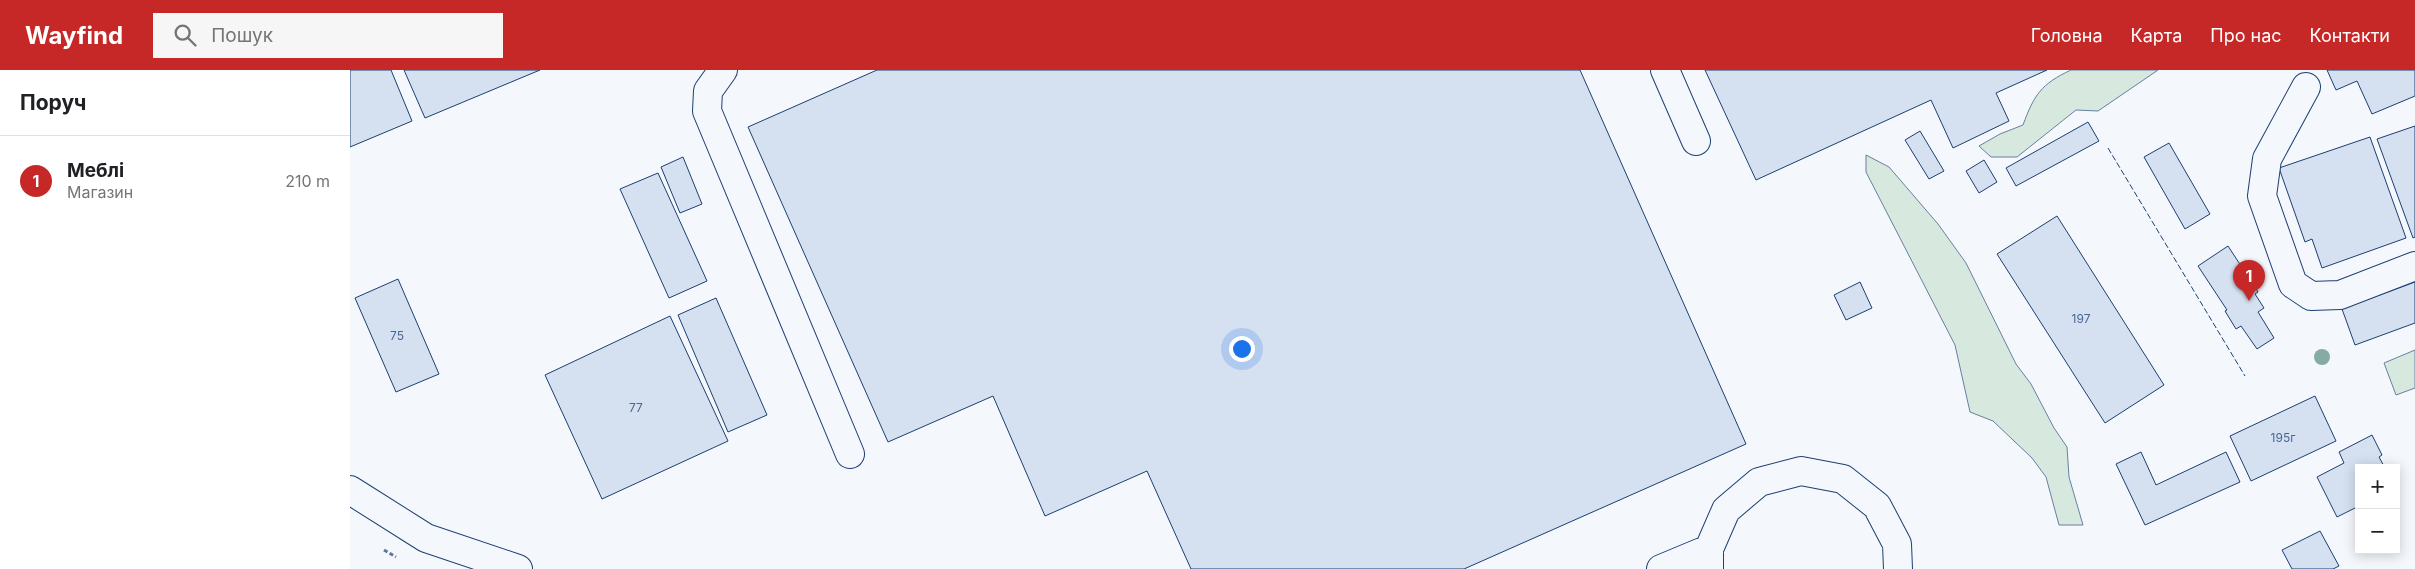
<!DOCTYPE html>
<html lang="uk">
<meta charset="utf-8">
<style>
:root{--surface:#fff;--page:#f6f6f6;--text:#202124;--muted:#757577;--line:#e0e0e0;--accent:#c62828}
body{margin:0;font-family:Inter,sans-serif;background:var(--page);color:var(--text)}
.controls{position:absolute;right:15px;bottom:15px;display:grid;overflow:hidden;border-radius:0px;box-shadow:0 2px 12px #0003}
.controls button{width:45px;height:45px;display:grid;place-items:center;padding:0;border:0;border-bottom:1px solid var(--line);background:var(--surface);color:var(--text);font:25px sans-serif}
.you{position:absolute;left:891px;top:278px;width:18px;height:18px;margin:-12px;border:4px solid #fff;border-radius:50%;background:#1a73e8;box-shadow:0 0 0 8px #1a73e833}
.badge{display:grid;place-items:center;width:32px;height:32px;border-radius:50%;background:var(--accent);color:#fff;font-size:16px;font-weight:700}
.pin{position:absolute;translate:-50% -41px;filter:drop-shadow(0 1px 2px #0008)}
.pin::after{content:'';position:absolute;top:26px;width:18px;height:15px;background:inherit;clip-path:polygon(0 0,100% 0,50% 100%)}
.list{margin:0;padding:0;list-style:none}
h2{display:flex;justify-content:space-between;align-items:center;height:65px;margin:0;padding:0 20px;font-size:21px}
h2 small{font-size:16px;font-weight:400;color:var(--muted)}
.list li{display:grid;grid-template-columns:32px 1fr auto;gap:15px;align-items:center;box-sizing:border-box;height:90px;padding:0 20px;border-top:1px solid var(--line)}
.list b{display:block;font-size:19px;white-space:nowrap}
.list p{margin:0;font-size:16px;white-space:nowrap;color:var(--muted)}
.list em{font-size:16px;font-style:normal;color:var(--muted)}
.icon{flex:none;width:28px;height:28px;fill:none;stroke:currentColor;stroke-width:2;stroke-linecap:round;stroke-linejoin:round}
.map{position:relative;flex:none;width:2065px;height:499px;overflow:hidden}
header{display:flex;align-items:center;gap:30px;box-sizing:border-box;height:70px;padding:0 25px;background:var(--accent);color:#fff}
header strong{font-size:24px}
nav{display:flex;gap:28px;margin-inline-start:auto;font-size:18px}
.search{width:350px;height:45px;background:var(--page);display:flex;align-items:center;gap:12px;box-sizing:border-box;padding:0 18px;border-radius:0px;color:var(--muted);font-size:19px}
main{display:flex}
aside{flex:1;background:var(--surface)}
.map>svg:first-child{display:block}
.green{fill:#d7e8df;stroke:#687fa3}
.building{fill:#d5e0f0;stroke:#1d3f73}
.lines{fill:none;stroke-linecap:round;stroke-linejoin:round}
.minor-casing{stroke:#1d3f73;stroke-width:30}
.major-casing{stroke:#1d3f73;stroke-width:30}
.path{stroke:#5e769c;stroke-width:3;stroke-dasharray:4 2.5;stroke-linecap:butt}
.minor{stroke:#f4f7fb;stroke-width:28}
.major{stroke:#f4f7fb;stroke-width:28}
.fence{stroke:#1d3f73;stroke-width:1;stroke-dasharray:6 2.5;stroke-linecap:butt}
.tree{fill:#86aba6}
.labels{text-anchor:middle;stroke-width:4;stroke-linejoin:round;paint-order:stroke}
.number-label{font-size:12px;fill:#4b6792}
</style>
<header>
<strong>Wayfind</strong>
<div class="search"><svg class="icon" aria-label="search" viewBox="0 0 24 24"><circle cx="10" cy="10" r="6"/><path d="M15 15l6 6"/></svg>Пошук</div>
<nav><a>Головна</a><a>Карта</a><a>Про нас</a><a>Контакти</a></nav>
</header>
<main>
<aside>
<h2>Поруч<small></small></h2>
<ul class="list">
<li><span class="badge">1</span><div><b>Меблі</b><p>Магазин</p></div><em>210 m</em></li>
</ul>
</aside>
<div class="map">
<svg width="2065" height="499" viewBox="0 0 2065 499">
<rect width="100%" height="100%" fill="#f4f7fb"/>
<path class="green" d="M1721 0H1808L1748 41 1726 40 1667 87H1641L1629 76 1650 64 1673 55C1684 25 1691 14 1721 0Z
M1516 85 1539 97 1588 154 1616 193 1666 294 1681 314 1704 358 1717 377 1719 407 1733 455H1709L1696 407 1682 388 1643 351 1620 342 1605 275 1516 102Z
M2065 280V318L2046 325 2034 293Z"/>
<path class="building" d="M0 0H41L62 51 0 77Z
M54 0H190L75 48Z
M527 0H1230L1396 374 1114 499H841L797 401 695 446 643 326 538 372 398 57Z
M1355 0H1697L1646 23 1659 51 1603 78 1581 30 1406 110Z
M1977 0H2065V26L2022 44 2007 11 1986 20Z
M1738 52 1749 71 1666 116 1656 98Z
M2065 56V167L2063 168 2027 69Z
M1570 61 1594 101 1579 109 1555 70Z
M2020 67 2056 168 1972 198 1962 169 1955 172 1929 98Z
M1819 73 1860 144 1835 159 1794 87Z
M333 87 352 134 330 143 311 97Z
M1634 90 1647 112 1629 123 1616 101Z
M308 103 357 211 319 228 270 119Z
M1707 146 1814 315 1755 353 1647 184Z
M1878 176 1908 222 1905 224 1914 238 1908 242 1924 268 1907 279 1891 256 1886 259 1875 241 1877 240 1848 196Z
M48 209 89 304 46 322 5 228Z
M1510 212 1522 238 1496 250 1484 225Z
M2065 212V253L2005 275 1992 239Z
M366 228 417 345 378 362 328 245Z
M320 246 378 371 252 429 195 305Z
M1965 326 1986 371 1901 411 1880 366Z
M2022 365 2032 385 2029 387 2035 398H2009V436L1987 447 1967 407 1994 393 1989 382Z
M1791 382 1806 415 1876 382 1890 412 1795 455 1766 394Z
M1970 461 1989 496 1983 499H1942L1932 480Z"/>
<g class="lines">
<g class="minor-casing">
<path id="minor" d="M373 0 358 21 357 41 500 384
M1315 0 1346 71
M1956 17 1917 89 1912 126 1943 214 1961 226 1990 225 2065 196
M1311 499 1359 479
M1359 499V479L1376 440 1409 412 1451 401 1493 409 1527 436 1547 474 1548 499"/>
</g>
<g class="major-casing">
<path id="major" d="M0 420 76 468 168 499"/>
</g>
<path class="path" d="M34 480 46 487"/>
<use href="#minor" class="minor"/>
<use href="#major" class="major"/>
<path class="fence" d="M1758 78 1895 306"/>
</g>
<circle class="tree" cx="1972" cy="287" r="8"/>
<g class="labels">
<g class="number-label">
<text x="1731" y="253">197</text>
<text x="47" y="270">75</text>
<text x="286" y="342">77</text>
<text x="1933" y="372">195г</text>
</g>
</g>
</svg>
<div class="controls">
<button>+</button>
<button>−</button>
</div>
<div class="you"></div>
<div class="pin badge" style="left:1899px;top:231px">1</div>
</div>
</main>
